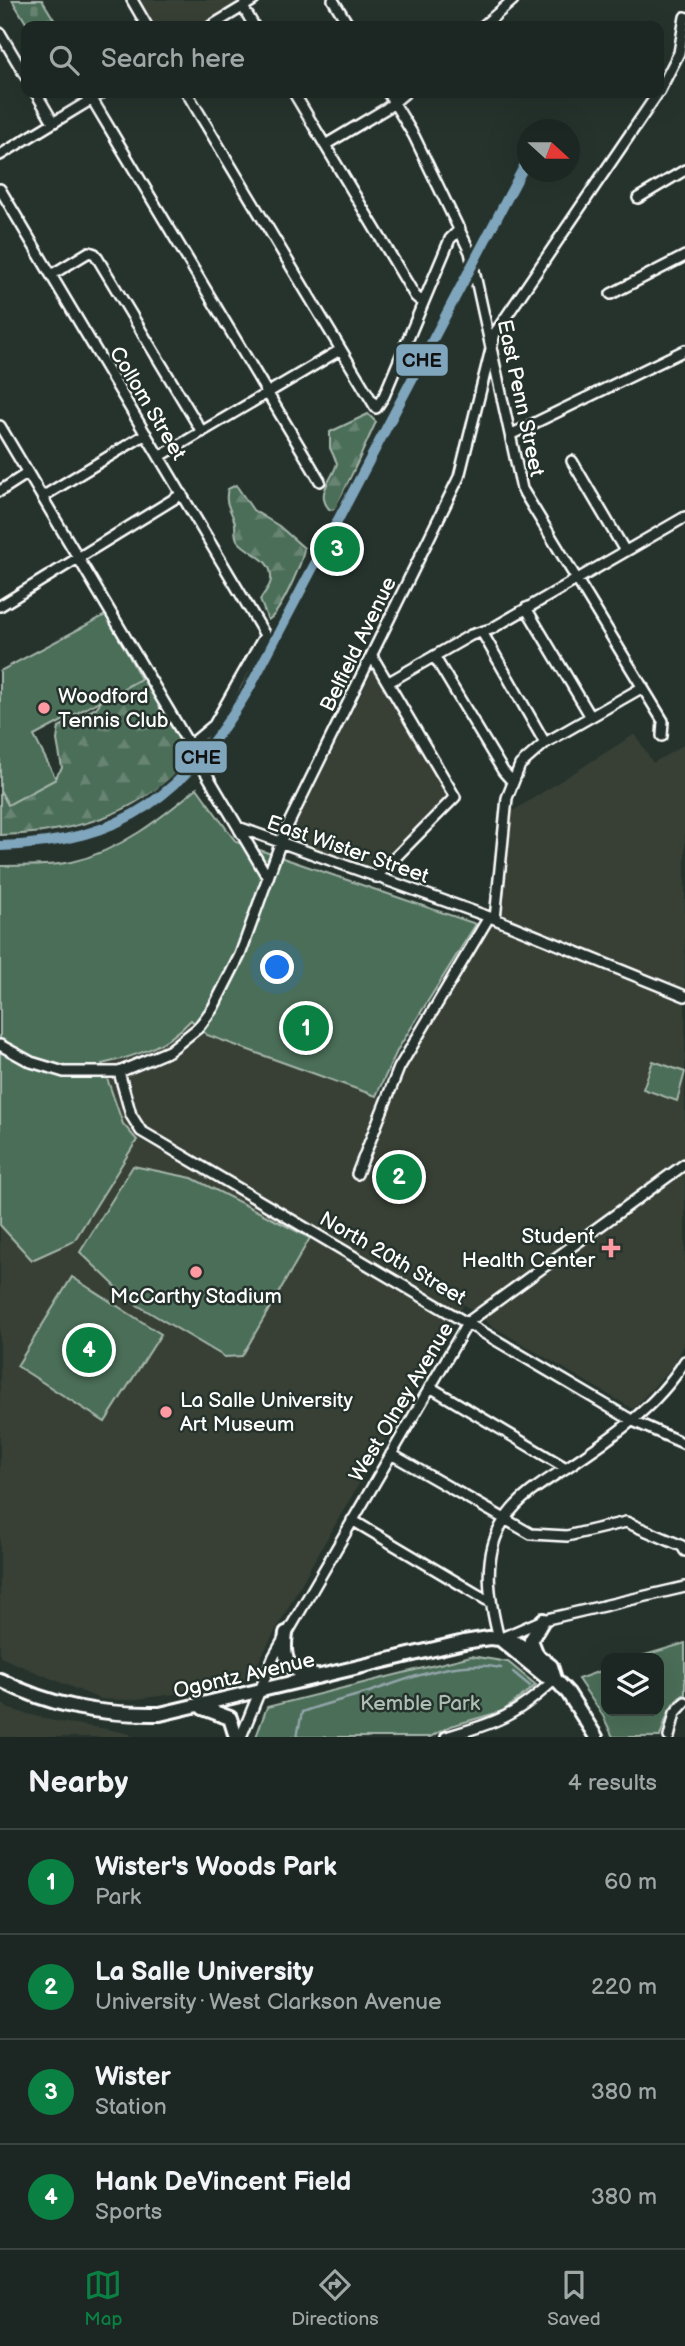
<!DOCTYPE html>
<meta charset="utf-8">
<style>
:root{--surface:#1c2622;--page:#29322f;--text:#f1f3f6;--muted:#a0a5a5;--line:#3a4340;--accent:#0b8043}
body{margin:0;font-family:"Balsamiq Sans",sans-serif;background:var(--page);color:var(--text)}
.controls{position:absolute;right:21px;bottom:21px;display:grid;overflow:hidden;border-radius:14px;box-shadow:0 7px 28px #0002}
.controls button{width:63px;height:63px;display:grid;place-items:center;padding:0;border:0;border-bottom:2px solid var(--line);background:var(--surface);color:var(--text);font:35px sans-serif}
.compass{position:absolute;left:517px;top:119px;width:63px;height:63px;border-radius:50%;background:var(--surface);box-shadow:0 7px 28px #0002;rotate:111deg}
.you{position:absolute;left:278px;top:968px;width:24px;height:24px;margin:-18px;border:5px solid #fff;border-radius:50%;background:#1a73e8;box-shadow:0 0 0 10px #1a73e833}
.badge{display:grid;place-items:center;width:46px;height:46px;border-radius:50%;background:var(--accent);color:#fff;font-size:23px;font-weight:700}
.pin{position:absolute;translate:-50% -50%;border:4px solid #fff;box-shadow:0 2px 7px #0006}
.list{margin:0;padding:0;list-style:none}
h2{display:flex;justify-content:space-between;align-items:center;height:91px;margin:0;padding:0 28px;font-size:30px}
h2 small{font-size:23px;font-weight:400;color:var(--muted)}
.list li{display:grid;grid-template-columns:46px 1fr auto;gap:21px;align-items:center;box-sizing:border-box;height:105px;padding:0 28px;border-top:2px solid var(--line)}
.list b{display:block;font-size:26px;white-space:nowrap}
.list p{margin:0;font-size:23px;white-space:nowrap;color:var(--muted)}
.list em{font-size:23px;font-style:normal;color:var(--muted)}
.icon{flex:none;width:38px;height:38px;fill:none;stroke:currentColor;stroke-width:2;stroke-linecap:round;stroke-linejoin:round}
.map{position:relative;flex:none;width:685px;height:1737px;overflow:hidden}
.search{position:absolute;background:var(--surface);box-shadow:0 7px 28px #0002;left:21px;right:21px;top:21px;height:77px;display:flex;align-items:center;gap:18px;box-sizing:border-box;padding:0 24px;border-radius:14px;color:var(--muted);font-size:26px}
.sheet{height:511px;background:var(--surface)}
nav{display:flex;justify-content:space-around;align-items:center;box-sizing:border-box;height:98px;border-top:2px solid var(--line);background:var(--surface);font-size:19px;color:var(--muted)}
nav a{display:grid;justify-items:center;gap:4px}
nav .on{color:var(--accent)}
.map>svg:first-child{display:block}
.built{fill:#374036}
.forest{fill:url(#forest-firs);stroke:#a6b6ac;stroke-width:2}
.cemetery{fill:url(#cemetery-stones);stroke:#a6b6ac;stroke-width:2}
.park{fill:#4c6e59;stroke:#a6b6ac;stroke-width:2}
.lines{fill:none;stroke-linecap:round;stroke-linejoin:round}
.stream{stroke:#92a5a9;stroke-width:2.5}
.minor-casing{stroke:#fff;stroke-width:14}
.major-casing{stroke:#fff;stroke-width:18}
.minor{stroke:#26332d;stroke-width:9}
.major{stroke:#26332d;stroke-width:12}
.rail-1-casing{stroke:#26332d;stroke-width:16}
.rail-1{stroke:#7fa6bd;stroke-width:10}
.poi-dot{fill:#ff9aa2;stroke:#26332d;stroke-width:2.5}
.labels{text-anchor:middle;stroke-width:5;stroke-linejoin:round;paint-order:stroke}
.street-label{font-size:21px;fill:#fff;stroke:#26332d}
.poi-label{font-size:21px;fill:#fff;stroke:#26332d;text-anchor:start}
.park-label{font-size:21px;fill:#aebeb4;stroke:#26332d}
.line-badge{stroke:#26332d;stroke-width:2.5}
.pale-badge-label{font-size:19px;text-anchor:middle;font-weight:bold;fill:#111}
</style>
<div class="map">
<svg width="685" height="1737" viewBox="0 0 685 1737">
<defs>
<pattern id="forest-firs" width="22" height="20" patternUnits="userSpaceOnUse" patternTransform="scale(1.75)"><rect width="22" height="20" fill="#4c6e59"/><path d="M5 1l3.5 6h-7zM16 11l3.5 6h-7z" fill="#678472"/></pattern>
<pattern id="cemetery-stones" width="16" height="16" patternUnits="userSpaceOnUse" patternTransform="scale(1.75)"><rect width="16" height="16" fill="#4c6e59"/><path d="M2 7V4a2 2 0 0 1 4 0v3zM10 15v-3a2 2 0 0 1 4 0v3z" fill="#678472"/></pattern>
</defs>
<rect width="100%" height="100%" fill="#26332d"/>
<filter id="ink" filterUnits="userSpaceOnUse"><feTurbulence type="fractalNoise" baseFrequency=".0143" numOctaves="2"/><feDisplacementMap in="SourceGraphic" scale="14" xChannelSelector="R" yChannelSelector="G"/><feConvolveMatrix kernelMatrix="1 2 1 2 8 2 1 2 1" color-interpolation-filters="sRGB"/></filter>
<g filter="url(#ink)">
<path class="built" d="M140 0H243L199 26H155Z
M373 670 448 794 375 869 289 839Z
M635 734 653 763 685 744V1344L672 1367 633 1409 492 1326 464 1304 311 1566 249 1679 198 1691 129 1700 100 1699 0 1657V1225L32 1260 123 1125 102 1064 143 1055 191 1020 207 1035 386 1100 398 1071 495 919 505 816Z
M0 1702 9 1709 54 1721 107 1729 130 1734 131 1737H0Z"/>
<path class="forest" d="M368 414 376 422 336 509 330 510C314 493 333 480 337 463L330 448V432Z
M236 485 253 510 279 526 304 548C303 562 280 614 268 620L260 600C264 592 272 586 271 576 271 558 247 553 238 541 233 535 237 527 234 520 230 508 224 502 228 489Z
M131 662 137 666 186 752 185 766C174 774 166 783 155 791 109 823 56 834 0 835V758L55 778 62 768 57 740 59 727 96 708Z"/>
<path class="cemetery" d="M12 0H42L58 26H28Z"/>
<path class="park" d="M107 614 141 679 34 736 56 779 8 805 0 790V671Z
M197 788 236 842 476 924 398 1049 376 1096 207 1035 191 1020C166 1047 136 1056 102 1064L123 1124 137 1140 74 1241 32 1260 0 1225V866C23 865 49 867 71 862 120 851 160 819 197 788Z
M653 1061 685 1072 677 1101 643 1089Z
M133 1166 192 1178 310 1238 242 1356 225 1357 132 1302 80 1252Z
M72 1277 161 1334 105 1422 17 1366Z
M685 1643V1694C670 1702 665 1721 660 1737H613L603 1716 578 1679 606 1669V1711H659V1658H635Z
M471 1656 508 1662 536 1685 503 1711 451 1726 430 1737H256L267 1707Z"/>
<g class="lines">
<path class="stream" d="M513 1672 530 1686
M297 1737 302 1712C326 1703 351 1698 375 1690 415 1676 458 1659 501 1668"/>
<g class="minor-casing">
<path id="minor" d="M132 0 147 26
M333 0 349 26
M243 7 254 26
M211 26 254 0
M483 26 513 0
M0 33 26 77
M659 92 679 53 685 17
M36 93 53 122
M187 93 376 408 384 396 450 239 460 229
M294 93 415 296 423 303
M388 93 414 136 470 252 522 489 663 721 662 736
M92 99 320 481
M325 145 387 108 405 93
M0 155 102 93
M0 189 265 635 214 725 190 745
M638 198 685 170
M51 275 89 252 95 254 202 432
M611 294 685 256
M0 426 238 827 495 919 685 996
M512 434 685 350
M159 457 340 350
M572 461 625 551
M0 491 28 473
M42 497 146 434
M0 606 182 494
M526 608 591 717
M482 632 545 743
M372 656 455 797 376 877
M434 656 503 771 511 780
M389 682 471 635 491 629 685 517
M239 829 268 878
M495 919 507 798 520 765 545 743 643 687
M0 1045 31 1062 64 1072H119L169 1051 198 1028 213 1008 240 955 284 833 459 477 495 333 658 93
M119 1072 131 1115 141 1131 633 1421 685 1444
M357 1174 399 1068 489 917
M685 1361C656 1408 611 1438 566 1468 544 1482 519 1497 505 1519 481 1555 489 1600 499 1639L543 1620 685 1587
M430 1387 566 1468
M391 1454 531 1534 567 1536 626 1522 682 1546 685 1551
M352 1520 490 1602
M241 1737 274 1656 468 1322 685 1164
M446 1737C497 1722 515 1717 555 1679
M669 1737 675 1713 685 1702"/>
</g>
<g class="major-casing">
<path id="major" d="M286 1633C282 1662 288 1671 316 1676
M500 1639 545 1676 555 1679
M537 1655 531 1640 543 1620
M0 1680C52 1707 102 1715 160 1714L464 1642 489 1638 511 1640 537 1655 551 1666 555 1679 568 1693 596 1737
M203 1708 230 1718 236 1737"/>
</g>
<use href="#minor" class="minor"/>
<use href="#major" class="major"/>
<g class="rail-1-casing">
<path id="rail-1" d="M0 846C127 842 184 794 249 689L528 159"/>
</g>
<use href="#rail-1" class="rail-1"/>
</g>
</g>
<g class="poi-dot">
<circle cx="44" cy="708" r="7"/>
<path d="M607.5 1237.5h7v7h7v7h-7v7h-7v-7h-7v-7h7z"/>
<circle cx="196" cy="1272" r="7"/>
<circle cx="166" cy="1412" r="7"/>
</g>
<g class="labels">
<g class="street-label">
<text transform="translate(521 398) rotate(78)" y="7">East Penn Street</text>
<text transform="translate(148 403) rotate(59)" y="7">Collom Street</text>
<text transform="translate(358 644) rotate(-64)" y="7">Belfield Avenue</text>
<text transform="translate(348 849) rotate(19)" y="7">East Wister Street</text>
<text transform="translate(393 1258) rotate(30)" y="7">North 20th Street</text>
<text transform="translate(401 1402) rotate(-59)" y="7">West Olney Avenue</text>
<text transform="translate(244 1675) rotate(-13)" y="7">Ogontz Avenue</text>
</g>
<g class="poi-label">
<text x="58" y="703">Woodford<tspan x="58" dy="24">Tennis Club</tspan></text>
<text x="595" y="1243" text-anchor="end">Student<tspan x="595" dy="24">Health Center</tspan></text>
<text x="196" y="1303" text-anchor="middle">McCarthy Stadium</text>
<text x="180" y="1407">La Salle University<tspan x="180" dy="24">Art Museum</tspan></text>
</g>
<g class="park-label">
<text x="420" y="1710">Kemble Park</text>
</g>
</g>
<g class="line-badge">
<rect x="395" y="343" width="54" height="34" rx="7" fill="#7fa6bd"/>
<rect x="174" y="740" width="54" height="34" rx="7" fill="#7fa6bd"/>
</g>
<g class="pale-badge-label">
<text x="422" y="367">CHE</text>
<text x="201" y="764">CHE</text>
</g>
</svg>
<div class="controls">
<button><svg class="icon" aria-label="layers" viewBox="0 0 24 24"><path d="M12 4l9 5-9 5-9-5zM3 14l9 5 9-5"/></svg></button>
</div>
<svg class="compass" viewBox="-18 -18 36 36"><path d="M0-13l5 13h-10z" fill="#e53935"/><path d="M0 13l5-13h-10z" fill="#a0a5a5"/></svg>
<div class="you"></div>
<div class="pin badge" style="left:306px;top:1028px">1</div>
<div class="pin badge" style="left:399px;top:1177px">2</div>
<div class="pin badge" style="left:337px;top:549px">3</div>
<div class="pin badge" style="left:89px;top:1350px">4</div>
<div class="search"><svg class="icon" aria-label="search" viewBox="0 0 24 24"><circle cx="10" cy="10" r="6"/><path d="M15 15l6 6"/></svg>Search here</div>
</div>
<section class="sheet">
<h2>Nearby<small>4 results</small></h2>
<ul class="list">
<li><span class="badge">1</span><div><b>Wister's Woods Park</b><p>Park</p></div><em>60 m</em></li>
<li><span class="badge">2</span><div><b>La Salle University</b><p>University · West Clarkson Avenue</p></div><em>220 m</em></li>
<li><span class="badge">3</span><div><b>Wister</b><p>Station</p></div><em>380 m</em></li>
<li><span class="badge">4</span><div><b>Hank DeVincent Field</b><p>Sports</p></div><em>380 m</em></li>
</ul>
</section>
<nav>
<a class="on"><svg class="icon" aria-label="map" viewBox="0 0 24 24"><path d="M3 6l6-2 6 2 6-2v14l-6 2-6-2-6 2zM9 4v14M15 6v14"/></svg>Map</a>
<a><svg class="icon" aria-label="directions" viewBox="0 0 24 24"><path d="M12 3l9 9-9 9-9-9zM9 14v-3h6M13 9l2 2-2 2"/></svg>Directions</a>
<a><svg class="icon" aria-label="saved" viewBox="0 0 24 24"><path d="M7 4h10v16l-5-4-5 4z"/></svg>Saved</a>
</nav>
